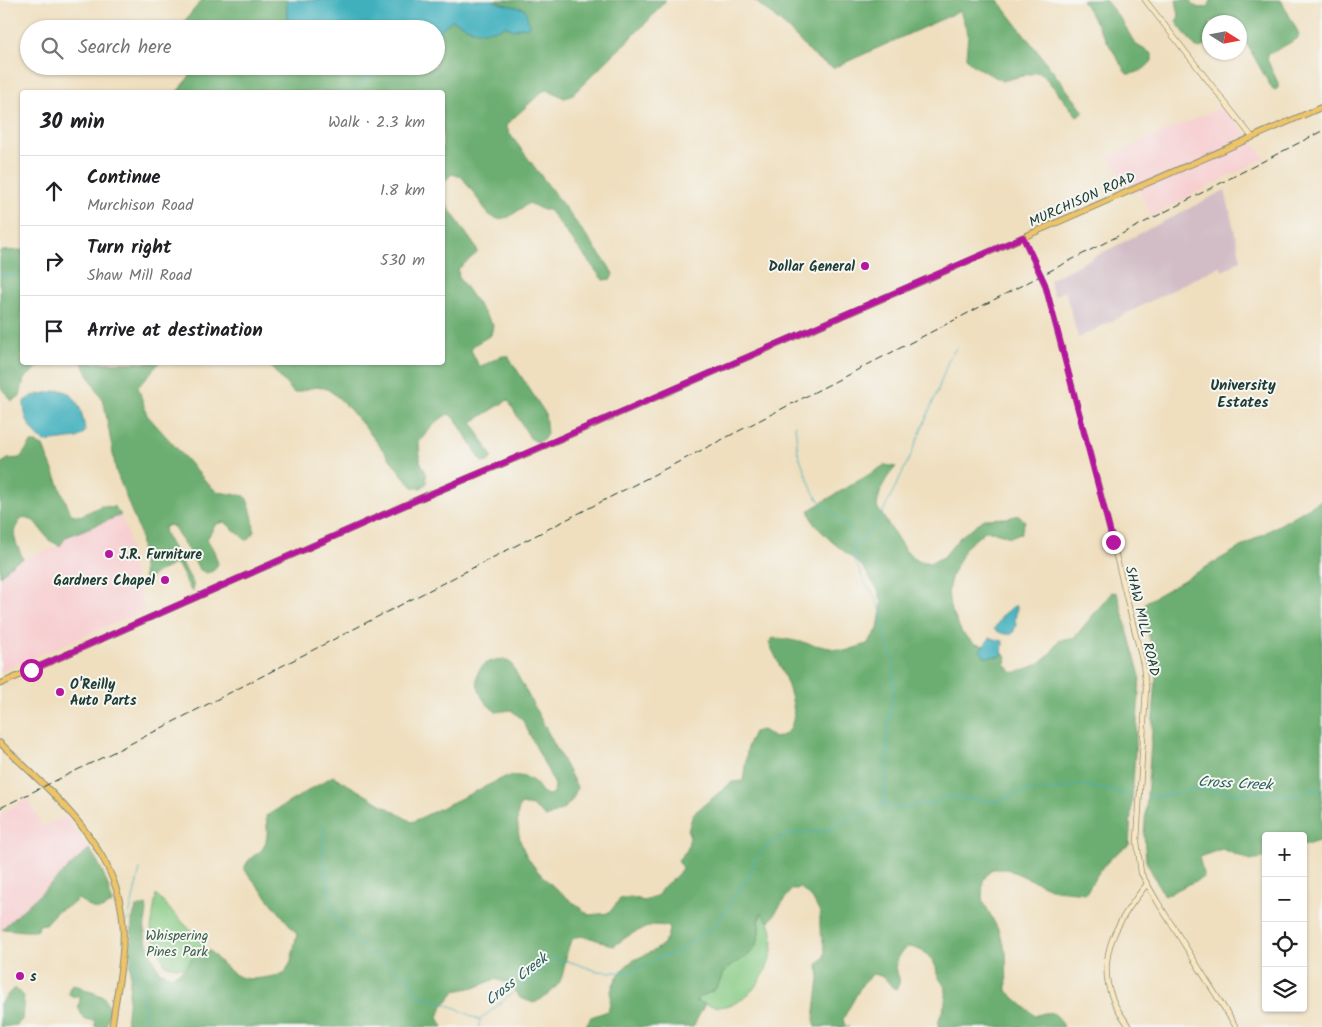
<!DOCTYPE html>
<meta charset="utf-8">
<style>
:root{--surface:#fff;--page:#f6f6f6;--text:#202124;--muted:#757577;--line:#e0e0e0}
body{margin:0;font-family:Kalam,sans-serif;background:var(--page);color:var(--text)}
.controls{position:absolute;right:15px;bottom:15px;display:grid;overflow:hidden;border-radius:5px;box-shadow:0 1px 4px #0004}
.controls button{width:45px;height:45px;display:grid;place-items:center;padding:0;border:0;border-bottom:1px solid var(--line);background:var(--surface);color:var(--text);font:25px sans-serif}
.compass{position:absolute;left:1202px;top:15px;width:45px;height:45px;border-radius:50%;background:var(--surface);box-shadow:0 1px 4px #0004;rotate:101deg}
.stop{position:absolute;width:15px;height:15px;margin:-11px;border:4px solid #b5179e;border-radius:50%;background:#fff}
.stop.end{background:#b5179e;border-color:#fff;box-shadow:0 1px 5px #0008}
.list{margin:0;padding:0;list-style:none}
h2{display:flex;justify-content:space-between;align-items:center;height:65px;margin:0;padding:0 20px;font-size:21px}
h2 small{font-size:16px;font-weight:400;color:var(--muted)}
.list li{display:grid;grid-template-columns:32px 1fr auto;gap:15px;align-items:center;box-sizing:border-box;height:70px;padding:0 20px;border-top:1px solid var(--line)}
.list b{display:block;font-size:19px;white-space:nowrap}
.list p{margin:0;font-size:16px;white-space:nowrap;color:var(--muted)}
.list em{font-size:16px;font-style:normal;color:var(--muted)}
.icon{flex:none;width:28px;height:28px;fill:none;stroke:currentColor;stroke-width:2;stroke-linecap:round;stroke-linejoin:round}
.map{position:relative;flex:none;width:1322px;height:1027px;overflow:hidden}
.search{position:absolute;background:var(--surface);box-shadow:0 1px 4px #0004;left:20px;top:20px;width:425px;height:55px;display:flex;align-items:center;gap:12px;box-sizing:border-box;padding:0 18px;border-radius:28px;color:var(--muted);font-size:19px}
.panel{position:absolute;background:var(--surface);box-shadow:0 1px 4px #0004;left:20px;top:90px;width:425px;height:275px;border-radius:5px}
.map>svg:first-child{display:block}
.built{fill:#f7cfd1}
.industrial{fill:#d2bdc6}
.green{fill:#86ca83;stroke:#52845c}
.forest{fill:#6cae71;stroke:#467652}
.water{fill:#41b0bd;stroke:#307678}
.lines{fill:none;stroke-linecap:round;stroke-linejoin:round}
.stream{stroke:#41b0bd;stroke-width:1}
.secondary-casing{stroke:#878e7a;stroke-width:6}
.primary-casing{stroke:#878e7a;stroke-width:7}
.secondary{stroke:#f9e7c3;stroke-width:4.5}
.primary{stroke:#efc469;stroke-width:5}
.rail{stroke:#1f3d34;stroke-width:1;stroke-dasharray:8 4;stroke-linecap:butt}
.route{stroke:#b5179e;stroke-width:6}
.poi-dot{fill:#b5179e;stroke:#f6f6f2;stroke-width:2}
.labels{text-anchor:middle;stroke-width:4;stroke-linejoin:round;paint-order:stroke}
.street-label{font-size:14px;fill:#1f3d34;stroke:#f6f6f2}
.poi-label{font-size:14px;font-weight:bold;fill:#1f3d34;stroke:#f6f6f2;text-anchor:start}
.park-label{font-size:14px;fill:#396048;stroke:#f6f6f2}
.neighbourhood-label{font-size:15px;font-weight:bold;fill:#1f3d34;stroke:#f6f6f2}
.water-label{font-size:15px;font-style:italic;fill:#29605d;stroke:#f6f6f2}
</style>
<div class="map">
<svg width="1322" height="1027" viewBox="0 0 1322 1027">
<rect width="100%" height="100%" fill="#f6f6f2"/>
<filter id="ink" filterUnits="userSpaceOnUse"><feTurbulence type="fractalNoise" baseFrequency=".02" numOctaves="2"/><feDisplacementMap in="SourceGraphic" scale="10" xChannelSelector="R" yChannelSelector="G"/><feConvolveMatrix kernelMatrix="1 2 1 2 8 2 1 2 1" color-interpolation-filters="sRGB"/></filter>
<filter id="wash" filterUnits="userSpaceOnUse"><feTurbulence type="fractalNoise" baseFrequency=".0096" numOctaves="4" result="noise"/><feDisplacementMap in="SourceGraphic" scale="20" xChannelSelector="R" yChannelSelector="G"/><feGaussianBlur stdDeviation="1.12" result="paint"/><feColorMatrix in="noise" values="0 0 0 0 0 0 0 0 0 0 0 0 0 0 0 0 0 1.4 0 .05"/><feComposite in="paint" operator="in"/></filter>
<g filter="url(#wash)">
<rect width="100%" height="100%" fill="#efdfbf"/>
<path class="built" d="M1224 106 1265 158 1151 216 1140 191 1133 195 1109 156Z
M121 515 128 534 133 572 145 610 0 672V576L15 562 60 546 66 537Z
M28 798 42 826 66 817 89 849 0 931V814Z"/>
<path class="industrial" d="M1225 190 1241 260 1223 271 1220 266 1078 338 1065 291 1054 296 1049 280Z"/>
<path class="green" d="M156 895 204 944 184 968 165 965 151 929Z
M762 912C789 940 761 999 726 1006 716 1008 705 1004 695 1002 701 995 709 994 715 989 720 984 720 977 724 972 734 960 748 960 757 943 762 934 757 922 762 912Z"/>
<path class="forest" d="M202 0H287V20L273 29H178Z
M494 0H666L647 22 571 96 564 98 549 90 543 91 506 125 509 133 608 265 613 274 611 279 603 280 549 210H543L529 203 509 217 498 219 490 216 462 177 452 174 443 183 442 92H177L192 73 189 66H436V33L452 20 460 22 472 30 504 25 513 30 529 25 522 8 512 7Z
M754 0H998L1084 112 1077 116 1044 76 1038 72 1002 81C990 73 976 70 966 58L968 34 960 11 833 68 815 57 786 27Z
M1082 0H1105L1122 21 1135 44 1152 54V61C1145 69 1138 74 1127 74Z
M1176 0H1190C1196 9 1199 9 1209 6L1211 0H1281L1299 34 1297 39 1269 54 1267 59 1278 83V88L1275 90 1271 87 1240 32V22H1210L1209 43 1200 48H1196L1176 22 1179 16Z
M443 200 477 249V253L458 269 459 278 493 325 491 335 474 345 471 350 479 366C489 365 498 354 508 356L545 413 547 434 544 439 537 442 530 438 508 400 472 422 492 457 488 462 483 463 454 417 448 414 436 422 419 442 420 461 426 473 427 483 421 488H414C395 469 344 393 324 388 312 385 305 391 294 393L267 363 442 362Z
M22 250V362L43 363 24 379 20 396 12 401 0 387V251Z
M82 363H159L138 387 147 415 211 487 218 492 245 496C251 506 254 521 254 533L247 541 225 522 216 524 207 539 214 551 218 564 213 571 206 573 199 569 174 527 170 525 164 527 165 534 193 583V591L190 589 178 565 174 564 153 575 147 583 144 580 140 533 116 471 104 403Z
M31 443H36L43 446 71 514 80 516 101 506 115 507 121 515 66 537 60 546 49 540 34 521 23 517C8 534 16 541 23 559L15 562 0 576V464L8 459 20 458Z
M885 465 896 467C885 478 879 491 877 507L905 550 916 560 930 563 944 557 959 538 984 519 1008 518 1019 515 1025 521 1021 533 1010 537 999 533 985 531 965 548 952 575 948 590 950 607 962 633 975 644 997 648 1006 656 1005 664 1012 673C1025 670 1038 666 1047 657 1060 644 1052 639 1074 638L1112 592 1117 593 1140 676 1129 845C1107 858 1099 871 1086 893L1055 890 1007 869H992L983 880 982 899 999 931 1006 952 1007 991 1035 1016C1051 1010 1056 1011 1064 1027H938C938 1016 945 1009 946 997 947 985 943 986 938 976 936 973 937 968 935 965 930 954 918 947 907 947L899 955 895 969C899 977 902 981 896 989L892 987 884 977 873 974 863 983 843 1019 845 1026 849 1027H816L814 1019 819 979 818 964 824 957 825 950 820 928V913L812 898 800 888 791 890 769 922 761 913C757 922 761 934 757 944 749 960 735 960 725 971 720 977 720 987 712 991 706 995 701 995 695 1001L705 1004 693 1027H585L591 1017 608 1011C611 1004 610 998 611 992 612 984 619 974 624 968 639 951 669 955 669 926L652 925 631 934 614 946C604 943 586 934 576 937 564 942 567 971 559 983 552 993 544 998 534 1003L520 998 510 984 495 979 479 986 455 991 442 1007 438 1017 443 1027H126L130 983 132 920 136 908 146 905C149 914 143 923 145 933 146 946 154 959 159 971L172 976 185 969 192 958 203 951H210C218 960 229 972 240 977 251 982 273 976 284 974L291 962 297 934 244 869C249 855 256 857 263 848 269 838 267 827 266 816L333 776 412 822 505 777C515 775 524 775 533 781 540 786 539 792 548 795L554 793 555 785 522 719 511 710 496 712C493 709 488 706 485 702 476 688 471 670 489 662 498 659 503 658 511 663L577 787C573 806 562 810 546 817L532 806 521 804C517 812 517 818 518 827 520 867 561 892 589 915L609 913 621 898 631 897 644 901 658 895C666 880 674 882 682 868L678 860 687 850 690 837 688 831 693 814 732 782 743 781 748 745 754 732 762 730 775 738C782 736 790 732 792 724 800 703 778 662 769 643L772 638 785 639 845 651 867 644 878 629 882 603 878 590 862 566 830 540 814 524 809 510Z
M1322 500V840L1303 846V836H1266V857L1251 861 1222 849 1199 857 1204 877 1164 896 1146 861 1144 835 1156 678 1151 644 1143 616 1146 602Z
M89 849C102 866 108 883 112 903 95 916 93 907 78 899L71 905 57 911 45 924 39 925 38 930C31 933 11 929 2 929Z
M73 984 104 997 109 1009 106 1027H95V1021L84 1019 78 1007 80 1000 79 995 73 997 69 994V989Z
M13 989H16L24 996 22 1020 17 1025 0 1027V1003Z"/>
<path class="water" d="M287 0H494L498 3 525 9 529 25 527 28 521 27 513 30 505 25 500 29C491 30 479 33 471 29 464 26 459 22 452 20L436 33V29H293L287 17Z
M60 390C78 392 84 417 85 432L78 438 44 442C32 431 23 419 24 401L32 396Z
M1014 606H1017C1017 613 1014 619 1016 625L1013 633C1006 636 1000 633 994 629L1003 615Z
M990 638 1003 641 1002 656 985 657 980 650Z"/>
<g class="lines">
<path class="stream" d="M350 92C362 76 380 76 396 66
M0 276 22 273
M795 425 798 453 813 492 822 504 847 526 857 544
M1147 796H1157L1190 790 1210 789 1233 793 1258 791 1291 796 1313 790 1322 789
M884 803 887 766V740L893 692 894 665 883 624 881 611 872 591 867 587 855 561 854 549 878 522 911 455 938 390 949 358 957 347
M320 823 324 831V856L328 889 332 909 339 925 346 933 373 954 411 980 413 990 416 993 456 1008 479 1020
M125 924 129 916 140 869
M125 930 132 962 143 999 144 1014 145 1018 155 1027
M479 1027 480 1020 554 959 568 961 597 971 628 973 658 958 678 952 695 939 717 924 735 896 748 878 757 856 769 845 788 834 826 831 847 819 884 804 899 809 904 808 936 802 949 796 996 802 1023 791 1067 789 1075 785H1081L1129 794"/>
</g>
</g>
<g filter="url(#ink)">
<g class="lines">
<g class="secondary-casing">
<path id="secondary" d="M1145 0 1252 137
M1023 237 1045 285 1101 495 1143 664 1146 688 1137 841 1141 873 1157 901 1236 1027
M1129 1027C1124 1018 1117 1010 1113 1000 1094 956 1120 917 1147 884"/>
</g>
<g class="primary-casing">
<path id="primary" d="M0 684 421 498 521 456 1322 107
M0 743C52 793 119 847 123 925 125 958 116 994 112 1027"/>
</g>
<use href="#secondary" class="secondary"/>
<use href="#primary" class="primary"/>
<path class="rail" d="M0 808 140 739 1322 131"/>
</g>
</g>
<g class="lines" filter="url(#ink)">
<path class="route" d="M31 670 421 498 520 456 1023 237 1045 284 1113 542"/>
</g>
<g class="poi-dot">
<circle cx="865" cy="266" r="5"/>
<circle cx="109" cy="554" r="5"/>
<circle cx="165" cy="580" r="5"/>
<circle cx="60" cy="692" r="5"/>
<circle cx="20" cy="976" r="5"/>
</g>
<g class="labels">
<g class="street-label">
<text transform="translate(1082 199) rotate(-24)" y="5">MURCHISON ROAD</text>
<text transform="translate(1143 621) rotate(77)" y="5">SHAW MILL ROAD</text>
</g>
<g class="poi-label">
<text x="855" y="271" text-anchor="end">Dollar General</text>
<text x="119" y="559">J.R. Furniture</text>
<text x="155" y="585" text-anchor="end">Gardners Chapel</text>
<text x="70" y="689">O'Reilly<tspan x="70" dy="16">Auto Parts</tspan></text>
<text x="30" y="981">s</text>
</g>
<g class="park-label">
<text x="177" y="940">Whispering<tspan x="177" dy="16">Pines Park</tspan></text>
</g>
<g class="neighbourhood-label">
<text x="1243" y="390">University<tspan x="1243" dy="17">Estates</tspan></text>
</g>
<g class="water-label">
<text transform="translate(1235 783) rotate(3)" y="5">Cross Creek</text>
<text transform="translate(516 979) rotate(-38)" y="5">Cross Creek</text>
</g>
</g>
</svg>
<div class="controls">
<button>+</button>
<button>−</button>
<button><svg class="icon" aria-label="locate" viewBox="0 0 24 24"><circle cx="12" cy="12" r="6"/><path d="M12 2v4M12 18v4M2 12h4M18 12h4"/></svg></button>
<button><svg class="icon" aria-label="layers" viewBox="0 0 24 24"><path d="M12 4l9 5-9 5-9-5zM3 14l9 5 9-5"/></svg></button>
</div>
<svg class="compass" viewBox="-18 -18 36 36"><path d="M0-13l5 13h-10z" fill="#e53935"/><path d="M0 13l5-13h-10z" fill="#757577"/></svg>
<div class="stop" style="left:31px;top:670px"></div>
<div class="stop end" style="left:1113px;top:542px"></div>
<div class="search"><svg class="icon" aria-label="search" viewBox="0 0 24 24"><circle cx="10" cy="10" r="6"/><path d="M15 15l6 6"/></svg>Search here</div>
<section class="panel">
<h2>30 min<small>Walk · 2.3 km</small></h2>
<ul class="list">
<li><svg class="icon" aria-label="ahead" viewBox="0 0 24 24"><path d="M12 20V5M6 11l6-6 6 6"/></svg><div><b>Continue</b><p>Murchison Road</p></div><em>1.8 km</em></li>
<li><svg class="icon" aria-label="right" viewBox="0 0 24 24"><path d="M7 20v-9h11M14 6l5 5-5 5"/></svg><div><b>Turn right</b><p>Shaw Mill Road</p></div><em>530 m</em></li>
<li><svg class="icon" aria-label="arrive" viewBox="0 0 24 24"><path d="M6 21V4h12l-3 4 3 4H6"/></svg><div><b>Arrive at destination</b></div></li>
</ul>
</section>
</div>
